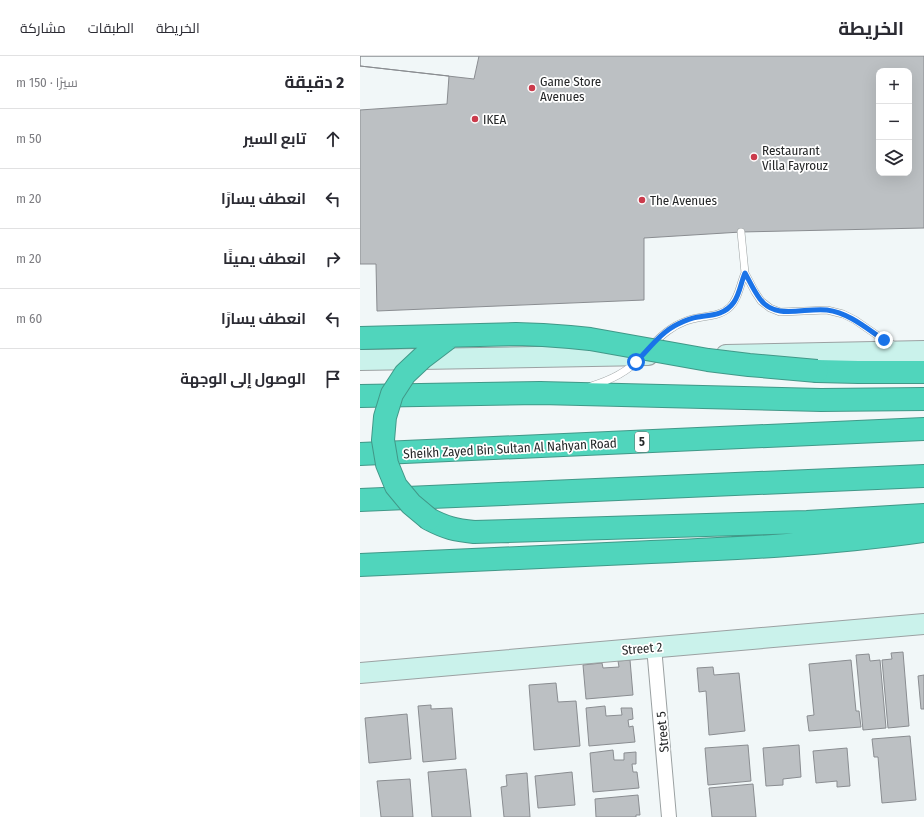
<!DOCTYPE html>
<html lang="ar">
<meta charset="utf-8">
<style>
:root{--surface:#fff;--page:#f2f2f3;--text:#2b2b33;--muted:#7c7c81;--line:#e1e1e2}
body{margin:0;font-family:"Fira Sans Condensed",Cairo,sans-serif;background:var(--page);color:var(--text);direction:rtl}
.controls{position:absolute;right:12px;top:12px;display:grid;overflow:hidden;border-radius:8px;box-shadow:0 4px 16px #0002}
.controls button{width:36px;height:36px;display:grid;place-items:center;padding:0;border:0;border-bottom:1px solid var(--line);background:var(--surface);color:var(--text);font:20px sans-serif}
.stop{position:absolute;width:12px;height:12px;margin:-9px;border:3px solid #1a73e8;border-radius:50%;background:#fff}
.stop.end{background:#1a73e8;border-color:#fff;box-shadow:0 1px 4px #0008}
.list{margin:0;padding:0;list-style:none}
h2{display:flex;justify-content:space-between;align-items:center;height:52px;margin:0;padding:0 16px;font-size:17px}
h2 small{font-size:13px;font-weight:400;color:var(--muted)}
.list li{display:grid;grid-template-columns:26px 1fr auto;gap:12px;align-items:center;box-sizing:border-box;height:60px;padding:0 16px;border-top:1px solid var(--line)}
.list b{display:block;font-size:15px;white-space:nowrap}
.list em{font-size:13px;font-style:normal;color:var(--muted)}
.icon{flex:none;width:22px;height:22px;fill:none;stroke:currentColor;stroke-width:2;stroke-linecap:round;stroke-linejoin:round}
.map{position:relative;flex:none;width:564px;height:761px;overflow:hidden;direction:ltr}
header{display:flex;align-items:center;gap:24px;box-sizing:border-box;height:56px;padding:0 20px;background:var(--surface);border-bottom:1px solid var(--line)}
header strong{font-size:19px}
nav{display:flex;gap:22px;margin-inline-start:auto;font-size:14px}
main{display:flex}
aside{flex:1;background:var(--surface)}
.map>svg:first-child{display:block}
.building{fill:#bcc0c3;stroke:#8a8d91;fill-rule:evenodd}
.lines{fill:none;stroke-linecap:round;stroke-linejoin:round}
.lane-casing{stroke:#9ba1a2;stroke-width:8}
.street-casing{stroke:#9ba1a2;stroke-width:16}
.secondary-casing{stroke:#9ba1a2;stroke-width:22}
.highway-casing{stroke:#419888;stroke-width:24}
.lane{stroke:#fff;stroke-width:7}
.street{stroke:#fff;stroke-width:14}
.secondary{stroke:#caf2eb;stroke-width:20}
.highway{stroke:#50d5bc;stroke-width:22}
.highway-bridge-casing{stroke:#419888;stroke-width:24;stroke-linecap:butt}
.highway-bridge{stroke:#50d5bc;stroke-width:22}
.route{stroke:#1a73e8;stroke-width:5}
.poi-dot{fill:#cb3b4c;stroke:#fff;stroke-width:1.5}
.labels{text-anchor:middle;stroke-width:3.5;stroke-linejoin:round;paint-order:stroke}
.shield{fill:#fff;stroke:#666868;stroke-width:1}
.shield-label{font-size:12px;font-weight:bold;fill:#252728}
.poi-label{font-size:13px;fill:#252728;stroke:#fff;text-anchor:start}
.street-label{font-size:13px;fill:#252728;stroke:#fff}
</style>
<header>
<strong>الخريطة</strong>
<nav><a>الخريطة</a><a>الطبقات</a><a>مشاركة</a></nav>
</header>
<main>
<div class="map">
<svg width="564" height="761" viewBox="0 0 564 761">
<rect width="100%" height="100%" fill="#f1f7f8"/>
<path class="building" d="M0 0H564V172L381 176 284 182V244L17 255 16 208H0V54L87 48 89 20 0 10ZM519 15H549V117H519Z
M0 0H119L114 23 0 10Z
M543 596 549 670 528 672 522 604 532 603 531 597Z
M509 598 510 605 520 604 526 672 503 674 496 599Z
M270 604 273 639 226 643 223 609 242 607 243 612 259 611 258 605Z
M491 604 496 655H499L501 671 449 675 447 660 454 659 449 608Z
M353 611 354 619 379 617 385 675 349 679 346 635 339 636 337 612Z
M564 619V653H561L558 620Z
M196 627 198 646 216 645 220 690 174 694 169 629Z
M71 649V653L92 652 96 703 63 706 58 650Z
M245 650 246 660 262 659 261 652H272L273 663 268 664 269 671 273 670 275 686 229 690 226 652Z
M47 658 51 703 9 707 5 662Z
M550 680 556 744 522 747 518 701H514L512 683Z
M388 689 391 725 348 729 345 692Z
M439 689 441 721 423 723V729L406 730 403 692Z
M487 692 490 730 477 731V725L456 727 453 695Z
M253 694 254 704H264V697L276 696V708H272L273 716H277L279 732 233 736 230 697Z
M106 713 111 761H72L68 716Z
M212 716 215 749 178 752 175 720Z
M167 717 170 761H144L141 731 147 730 146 719Z
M50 723 53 761H21L17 725Z
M393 728 396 761H352L349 732Z
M278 739 280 759H276V761H236L235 743Z"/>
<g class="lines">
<g class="lane-casing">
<path id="lane" d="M381 176 385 217 395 236 401 245 410 252 420 256 467 254 483 258 495 264 524 284 535 290
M291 290C302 279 312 270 326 265 341 259 359 262 370 251 379 242 380 228 385 217
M231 330C248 325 266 317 279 303"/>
</g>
<g class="street-casing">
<path id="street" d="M294 591 309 761"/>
</g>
<g class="secondary-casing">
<path id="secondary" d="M366 299 564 295
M0 304 288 299
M0 617 564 568"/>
</g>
<g class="highway-casing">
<path id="highway" d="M457 315 498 316H564
M0 340 180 337 461 344 564 343
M0 398 564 373
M0 444 564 420
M69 463C86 472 95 474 114 476L447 466 564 459
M0 509C90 505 179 501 269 497 367 493 466 489 564 475"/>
</g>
<use href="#lane" class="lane"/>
<use href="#street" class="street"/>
<use href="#secondary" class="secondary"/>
<use href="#highway" class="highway"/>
<g class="highway-bridge-casing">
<path id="highway-bridge" d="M0 282 156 278 183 279 210 281 230 283 348 304 389 309 457 315
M69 463 51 448 36 430 27 408 23 384 25 361 32 338 45 318 62 302 91 280"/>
</g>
<use href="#highway-bridge" class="highway-bridge"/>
</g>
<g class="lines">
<path class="route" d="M276 306C289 293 301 276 318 268 324 265 331 262 338 261 352 259 365 259 374 246 380 237 381 226 385 217 390 226 394 235 400 243 416 265 445 251 467 254 489 257 506 272 524 284"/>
</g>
<g class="poi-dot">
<circle cx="172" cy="32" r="4"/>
<circle cx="115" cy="63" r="4"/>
<circle cx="394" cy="101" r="4"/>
<circle cx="282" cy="144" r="4"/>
</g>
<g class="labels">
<rect class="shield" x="275" y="376" width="14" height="20" rx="3"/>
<g class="shield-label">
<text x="282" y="390">5</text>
</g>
<g class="poi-label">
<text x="180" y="30">Game Store<tspan x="180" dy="15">Avenues</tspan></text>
<text x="123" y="68">IKEA</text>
<text x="402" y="99">Restaurant<tspan x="402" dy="15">Villa Fayrouz</tspan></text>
<text x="290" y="149">The Avenues</text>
</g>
<g class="street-label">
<text transform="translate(150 392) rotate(-3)" y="5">Sheikh Zayed Bin Sultan Al Nahyan Road</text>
<text transform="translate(282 592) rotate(-5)" y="5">Street 2</text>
<text transform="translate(302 676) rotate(-95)" y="5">Street 5</text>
</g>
</g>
</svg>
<div class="controls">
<button>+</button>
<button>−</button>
<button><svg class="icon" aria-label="layers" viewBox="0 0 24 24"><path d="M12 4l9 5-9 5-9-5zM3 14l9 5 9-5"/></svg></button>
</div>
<div class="stop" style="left:276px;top:306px"></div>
<div class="stop end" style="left:524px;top:284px"></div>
</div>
<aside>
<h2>2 دقيقة<small>سيرًا · 150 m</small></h2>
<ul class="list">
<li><svg class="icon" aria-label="ahead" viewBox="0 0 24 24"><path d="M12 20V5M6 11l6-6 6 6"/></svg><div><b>تابع السير</b></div><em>50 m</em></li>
<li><svg class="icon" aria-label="left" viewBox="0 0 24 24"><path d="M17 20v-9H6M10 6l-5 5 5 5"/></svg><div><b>انعطف يسارًا</b></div><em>20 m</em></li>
<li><svg class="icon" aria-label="right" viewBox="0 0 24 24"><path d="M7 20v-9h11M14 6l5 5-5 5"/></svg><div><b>انعطف يمينًا</b></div><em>20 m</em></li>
<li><svg class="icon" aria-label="left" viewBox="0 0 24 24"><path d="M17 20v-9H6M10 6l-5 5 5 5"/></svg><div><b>انعطف يسارًا</b></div><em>60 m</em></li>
<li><svg class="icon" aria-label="arrive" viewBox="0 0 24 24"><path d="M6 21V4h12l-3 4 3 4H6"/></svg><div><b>الوصول إلى الوجهة</b></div></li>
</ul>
</aside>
</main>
